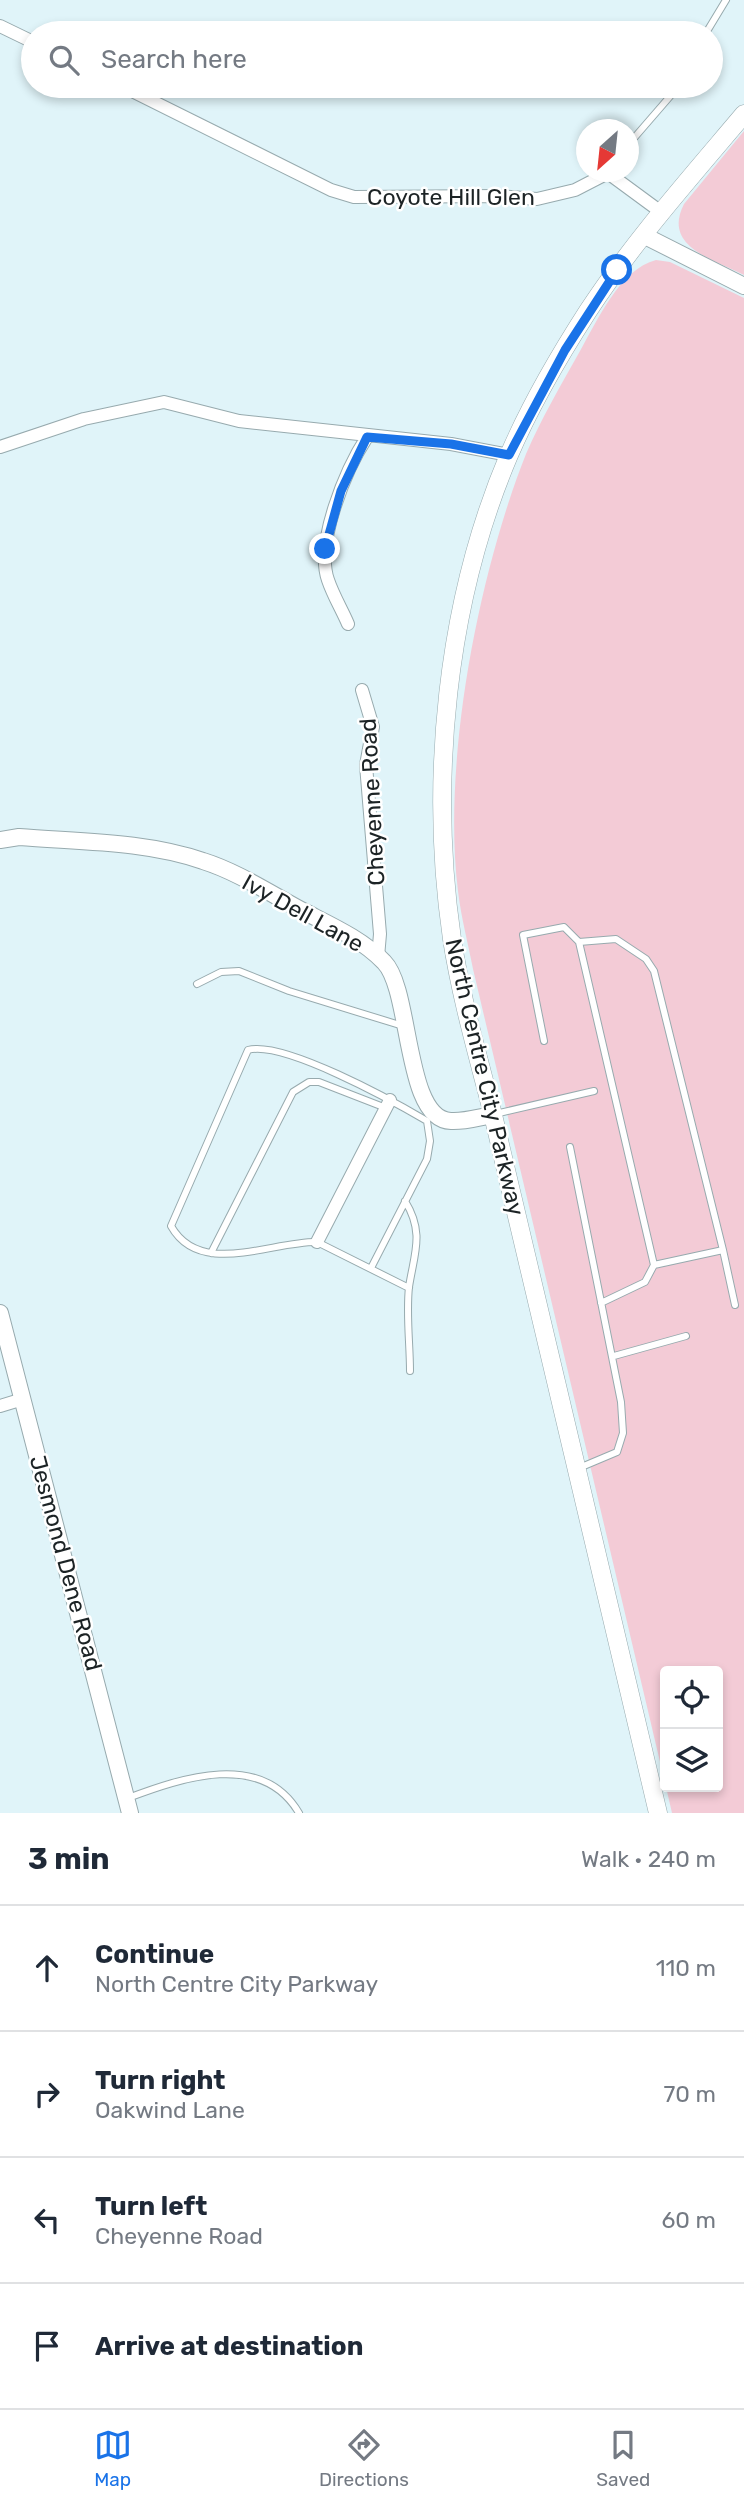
<!DOCTYPE html>
<meta charset="utf-8">
<style>
:root{--surface:#fff;--page:#f2f2f3;--text:#1f2937;--muted:#747a83;--line:#e0e1e3;--accent:#1a73e8}
body{margin:0;font-family:Rubik,sans-serif;background:var(--page);color:var(--text)}
.controls{position:absolute;right:21px;bottom:21px;display:grid;overflow:hidden;border-radius:7px;box-shadow:0 4px 10px #0003}
.controls button{width:63px;height:63px;display:grid;place-items:center;padding:0;border:0;border-bottom:2px solid var(--line);background:var(--surface);color:var(--text);font:35px sans-serif}
.compass{position:absolute;left:576px;top:119px;width:63px;height:63px;border-radius:50%;background:var(--surface);box-shadow:0 4px 10px #0003;rotate:207deg}
.stop{position:absolute;width:21px;height:21px;margin:-16px;border:5px solid #1a73e8;border-radius:50%;background:#fff}
.stop.end{background:#1a73e8;border-color:#fff;box-shadow:0 2px 7px #0008}
.list{margin:0;padding:0;list-style:none}
h2{display:flex;justify-content:space-between;align-items:center;height:91px;margin:0;padding:0 28px;font-size:30px}
h2 small{font-size:23px;font-weight:400;color:var(--muted)}
.list li{display:grid;grid-template-columns:46px 1fr auto;gap:21px;align-items:center;box-sizing:border-box;height:126px;padding:0 28px;border-top:2px solid var(--line)}
.list b{display:block;font-size:26px;white-space:nowrap}
.list p{margin:0;font-size:23px;white-space:nowrap;color:var(--muted)}
.list em{font-size:23px;font-style:normal;color:var(--muted)}
.icon{flex:none;width:38px;height:38px;fill:none;stroke:currentColor;stroke-width:2;stroke-linecap:round;stroke-linejoin:round}
.map{position:relative;flex:none;width:744px;height:1813px;overflow:hidden}
.search{position:absolute;background:var(--surface);box-shadow:0 4px 10px #0003;left:21px;right:21px;top:21px;height:77px;display:flex;align-items:center;gap:18px;box-sizing:border-box;padding:0 24px;border-radius:38px;color:var(--muted);font-size:26px}
.sheet{height:595px;background:var(--surface)}
nav{display:flex;justify-content:space-around;align-items:center;box-sizing:border-box;height:98px;border-top:2px solid var(--line);background:var(--surface);font-size:19px;color:var(--muted)}
nav a{display:grid;justify-items:center;gap:4px}
nav .on{color:var(--accent)}
.map>svg:first-child{display:block}
.green{fill:#f3cbd6}
.lines{fill:none;stroke-linecap:round;stroke-linejoin:round}
.service-casing{stroke:#97aaae;stroke-width:8}
.minor-casing{stroke:#97aaae;stroke-width:14}
.tertiary-casing{stroke:#97aaae;stroke-width:18}
.secondary-casing{stroke:#97aaae;stroke-width:19}
.service{stroke:#fff;stroke-width:6}
.minor{stroke:#fff;stroke-width:12}
.tertiary{stroke:#fff;stroke-width:16}
.secondary{stroke:#fff;stroke-width:18}
.route{stroke:#1a73e8;stroke-width:9}
.labels{text-anchor:middle;stroke-width:5;stroke-linejoin:round;paint-order:stroke}
.street-label{font-size:23px;fill:#1c2325;stroke:#fff}
</style>
<div class="map">
<svg width="744" height="1813" viewBox="0 0 744 1813">
<rect width="100%" height="100%" fill="#e0f4f9"/>
<path class="green" d="M744 131V275C713 259 662 247 684 204Z
M656 260 670 262 744 298V1813H672L666 1787H718V1671H665V1783L473 969C468 943 461 917 458 891 442 762 478 575 526 454 541 419 561 385 580 351 597 321 620 269 656 260Z"/>
<g class="lines">
<g class="service-casing">
<path id="service" d="M706 33 726 0
M628 145 679 86
M197 984 221 972 239 971 289 991 403 1026
M544 1041 523 935 564 927 579 942
M495 1114 594 1091
M570 1147 621 1402 623 1433 617 1452 579 1468
M405 1201C425 1233 414 1254 409 1287 406 1314 410 1344 410 1371
M211 1253 293 1092 309 1082H319L386 1108
M654 1265 579 942 616 939 646 959 654 971 723 1250
M371 1268 427 1159 430 1141 427 1121C393 1101 283 1040 248 1050L171 1226C200 1278 272 1241 317 1242L409 1288
M601 1303 645 1282 654 1265 723 1250 735 1305
M614 1356 686 1336
M128 1798C181 1778 262 1750 299 1813"/>
</g>
<g class="minor-casing">
<path id="minor" d="M0 26 33 42
M122 86 331 190 354 197 500 196 537 199 575 190 608 173 661 212
M0 447 84 419 164 402 239 421 451 444 509 455
M348 624C342 610 333 595 328 580 315 543 346 469 367 437
M362 690 373 727 366 765 380 934 378 957
M317 1242 390 1100
M0 1406 23 1399"/>
</g>
<g class="tertiary-casing">
<path id="tertiary" d="M643 235 744 286
M0 840 19 837C80 842 145 841 203 861 238 872 271 894 303 911 330 925 362 939 384 962 412 990 404 1120 451 1121 464 1122 480 1117 493 1115
M0 1313 130 1813"/>
</g>
<g class="secondary-casing">
<path id="secondary" d="M658 1813 493 1115C478 1056 461 998 452 939 429 781 446 603 509 455 530 406 559 356 588 311 634 241 690 178 744 114"/>
</g>
<use href="#service" class="service"/>
<use href="#minor" class="minor"/>
<use href="#tertiary" class="tertiary"/>
<use href="#secondary" class="secondary"/>
</g>
<g class="lines">
<path class="route" d="M325 549 341 491 367 437 451 444 509 455 565 350 617 270"/>
</g>
<g class="labels">
<g class="street-label">
<text x="451" y="205">Coyote Hill Glen</text>
<text transform="translate(372 802) rotate(-93)" y="8">Cheyenne Road</text>
<text transform="translate(303 913) rotate(29)" y="8">Ivy Dell Lane</text>
<text transform="translate(485 1077) rotate(77)" y="8">North Centre City Parkway</text>
<text transform="translate(66 1563) rotate(75)" y="8">Jesmond Dene Road</text>
</g>
</g>
</svg>
<div class="controls">
<button><svg class="icon" aria-label="locate" viewBox="0 0 24 24"><circle cx="12" cy="12" r="6"/><path d="M12 2v4M12 18v4M2 12h4M18 12h4"/></svg></button>
<button><svg class="icon" aria-label="layers" viewBox="0 0 24 24"><path d="M12 4l9 5-9 5-9-5zM3 14l9 5 9-5"/></svg></button>
</div>
<svg class="compass" viewBox="-18 -18 36 36"><path d="M0-13l5 13h-10z" fill="#e53935"/><path d="M0 13l5-13h-10z" fill="#747a83"/></svg>
<div class="stop" style="left:617px;top:270px"></div>
<div class="stop end" style="left:325px;top:549px"></div>
<div class="search"><svg class="icon" aria-label="search" viewBox="0 0 24 24"><circle cx="10" cy="10" r="6"/><path d="M15 15l6 6"/></svg>Search here</div>
</div>
<section class="sheet">
<h2>3 min<small>Walk · 240 m</small></h2>
<ul class="list">
<li><svg class="icon" aria-label="ahead" viewBox="0 0 24 24"><path d="M12 20V5M6 11l6-6 6 6"/></svg><div><b>Continue</b><p>North Centre City Parkway</p></div><em>110 m</em></li>
<li><svg class="icon" aria-label="right" viewBox="0 0 24 24"><path d="M7 20v-9h11M14 6l5 5-5 5"/></svg><div><b>Turn right</b><p>Oakwind Lane</p></div><em>70 m</em></li>
<li><svg class="icon" aria-label="left" viewBox="0 0 24 24"><path d="M17 20v-9H6M10 6l-5 5 5 5"/></svg><div><b>Turn left</b><p>Cheyenne Road</p></div><em>60 m</em></li>
<li><svg class="icon" aria-label="arrive" viewBox="0 0 24 24"><path d="M6 21V4h12l-3 4 3 4H6"/></svg><div><b>Arrive at destination</b></div></li>
</ul>
</section>
<nav>
<a class="on"><svg class="icon" aria-label="map" viewBox="0 0 24 24"><path d="M3 6l6-2 6 2 6-2v14l-6 2-6-2-6 2zM9 4v14M15 6v14"/></svg>Map</a>
<a><svg class="icon" aria-label="directions" viewBox="0 0 24 24"><path d="M12 3l9 9-9 9-9-9zM9 14v-3h6M13 9l2 2-2 2"/></svg>Directions</a>
<a><svg class="icon" aria-label="saved" viewBox="0 0 24 24"><path d="M7 4h10v16l-5-4-5 4z"/></svg>Saved</a>
</nav>
